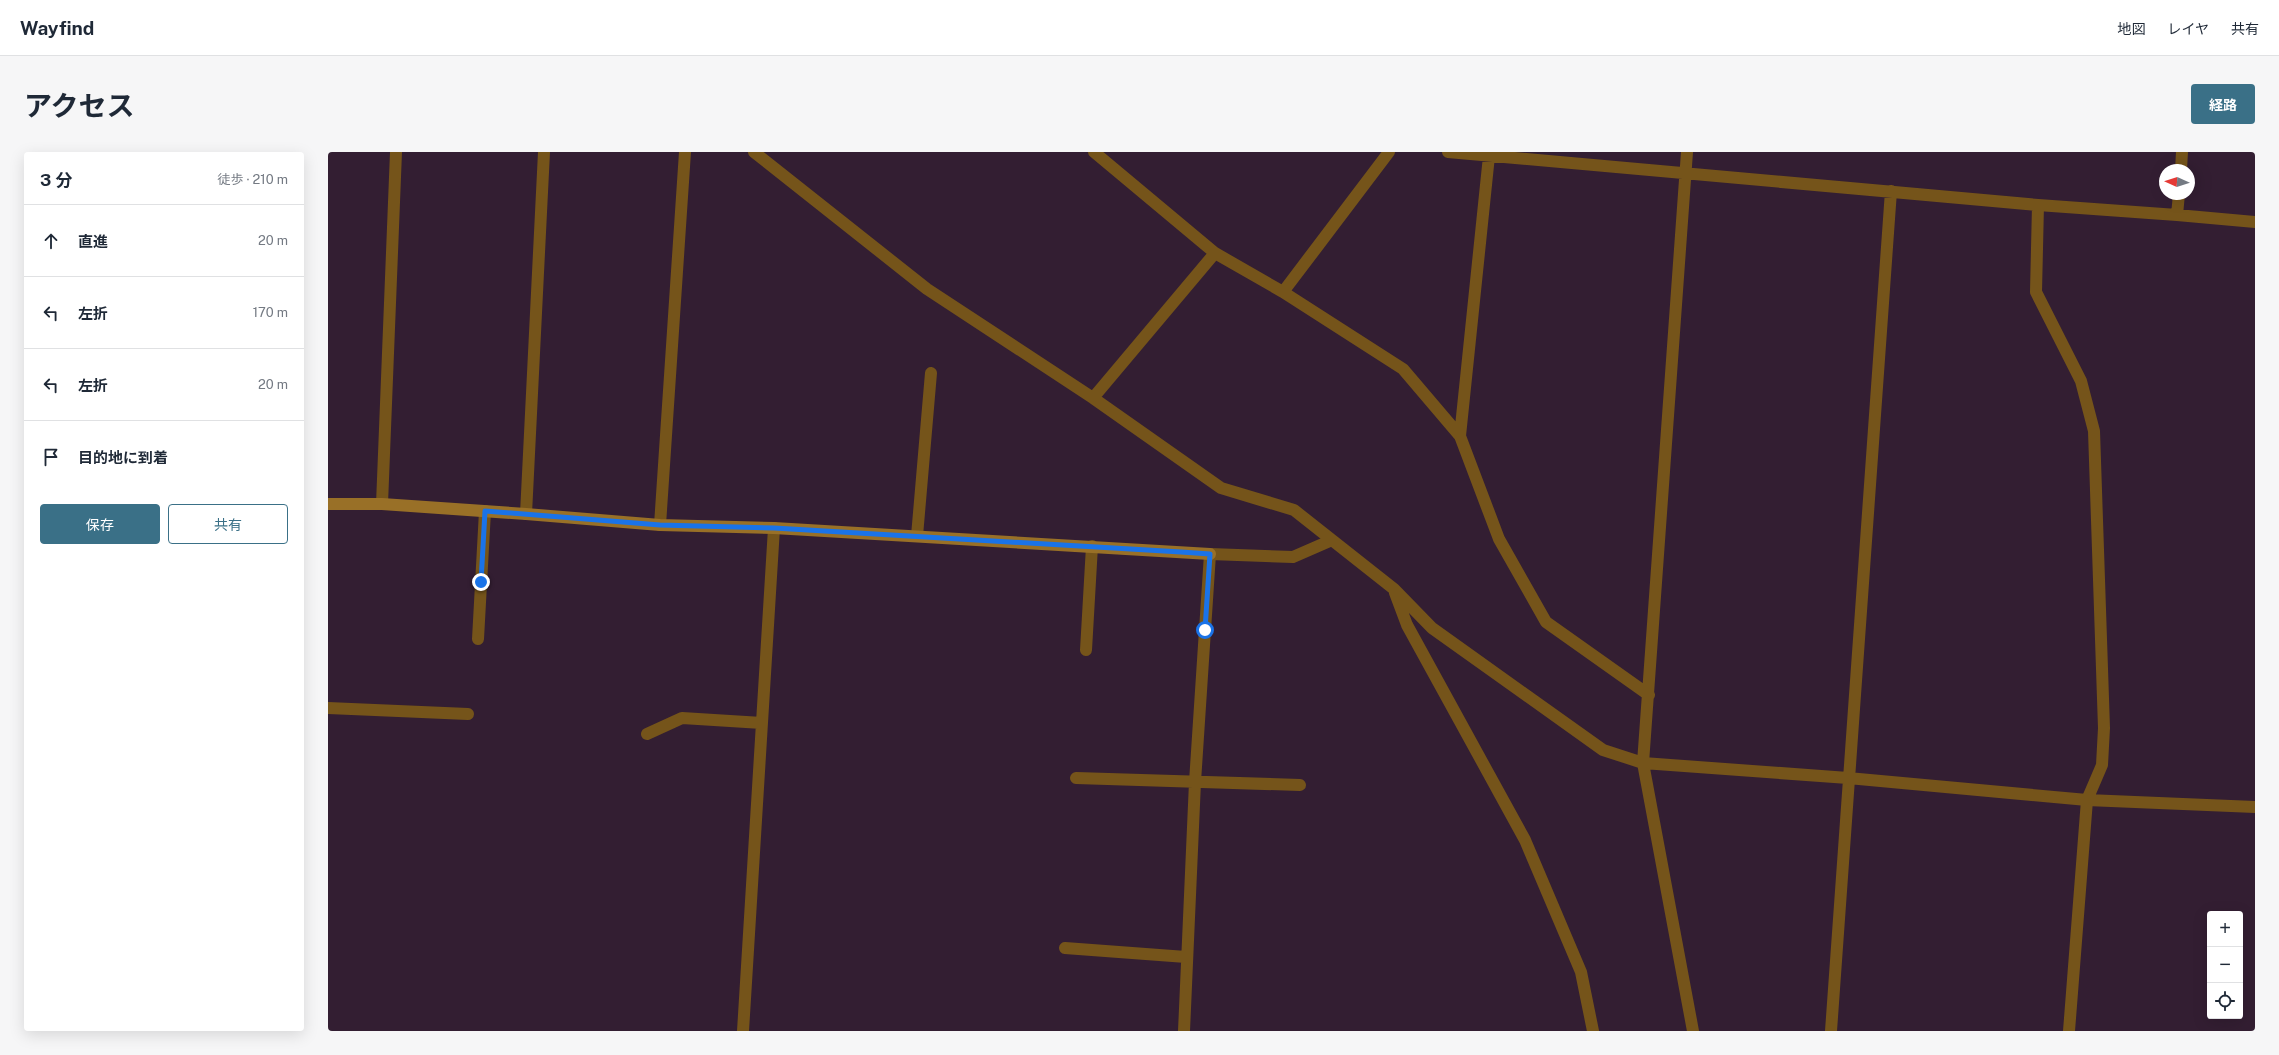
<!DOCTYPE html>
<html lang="ja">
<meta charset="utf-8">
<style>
:root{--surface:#fff;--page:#f6f6f7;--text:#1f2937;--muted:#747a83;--line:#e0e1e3;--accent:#3a7087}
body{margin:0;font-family:"Public Sans","Noto Sans JP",sans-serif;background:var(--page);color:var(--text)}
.controls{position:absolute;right:12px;bottom:12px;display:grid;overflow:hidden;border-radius:4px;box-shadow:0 4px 16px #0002}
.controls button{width:36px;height:36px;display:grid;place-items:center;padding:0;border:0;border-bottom:1px solid var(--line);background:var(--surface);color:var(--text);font:20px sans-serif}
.compass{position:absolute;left:1831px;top:12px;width:36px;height:36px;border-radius:50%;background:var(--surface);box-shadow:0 4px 16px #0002;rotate:273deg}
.stop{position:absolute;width:12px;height:12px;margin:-9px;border:3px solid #1a73e8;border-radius:50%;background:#fff}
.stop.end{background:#1a73e8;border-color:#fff;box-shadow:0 1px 4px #0008}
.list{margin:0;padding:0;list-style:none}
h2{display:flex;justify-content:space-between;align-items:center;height:52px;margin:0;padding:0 16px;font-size:17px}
h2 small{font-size:13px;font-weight:400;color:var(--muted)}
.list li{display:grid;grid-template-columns:26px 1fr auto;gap:12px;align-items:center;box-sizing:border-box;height:72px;padding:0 16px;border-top:1px solid var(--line)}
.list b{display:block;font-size:15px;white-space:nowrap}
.list em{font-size:13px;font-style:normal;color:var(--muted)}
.actions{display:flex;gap:8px;padding:12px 16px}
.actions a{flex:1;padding:9px 0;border:1px solid var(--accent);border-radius:4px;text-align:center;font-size:14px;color:var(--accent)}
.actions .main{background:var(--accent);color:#fff}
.icon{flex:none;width:22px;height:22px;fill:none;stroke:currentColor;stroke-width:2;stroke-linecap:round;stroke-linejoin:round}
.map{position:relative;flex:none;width:1927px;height:879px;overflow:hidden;border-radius:4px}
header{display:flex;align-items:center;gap:24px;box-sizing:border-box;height:56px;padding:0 20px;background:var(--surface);border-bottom:1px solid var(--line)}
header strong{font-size:19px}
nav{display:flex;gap:22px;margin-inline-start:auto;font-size:14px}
.intro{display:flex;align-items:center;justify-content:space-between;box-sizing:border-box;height:96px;padding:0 24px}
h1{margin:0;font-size:28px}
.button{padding:10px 18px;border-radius:4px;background:var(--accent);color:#fff;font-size:14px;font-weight:700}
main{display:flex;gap:24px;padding:0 24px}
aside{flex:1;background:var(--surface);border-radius:4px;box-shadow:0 4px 16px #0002}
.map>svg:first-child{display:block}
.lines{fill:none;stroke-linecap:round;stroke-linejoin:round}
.street{stroke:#75541a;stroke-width:12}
.secondary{stroke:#997027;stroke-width:12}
.route{stroke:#1a73e8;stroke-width:5}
</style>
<header>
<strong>Wayfind</strong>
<nav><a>地図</a><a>レイヤ</a><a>共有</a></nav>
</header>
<div class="intro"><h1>アクセス</h1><a class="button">経路</a></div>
<main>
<aside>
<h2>3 分<small>徒歩 · 210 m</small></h2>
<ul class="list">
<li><svg class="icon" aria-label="ahead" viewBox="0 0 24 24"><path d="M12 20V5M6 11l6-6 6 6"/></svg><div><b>直進</b></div><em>20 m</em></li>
<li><svg class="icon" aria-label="left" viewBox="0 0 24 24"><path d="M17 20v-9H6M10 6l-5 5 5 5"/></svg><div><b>左折</b></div><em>170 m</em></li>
<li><svg class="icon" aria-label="left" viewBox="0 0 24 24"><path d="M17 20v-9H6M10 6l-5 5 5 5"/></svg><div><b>左折</b></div><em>20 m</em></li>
<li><svg class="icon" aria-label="arrive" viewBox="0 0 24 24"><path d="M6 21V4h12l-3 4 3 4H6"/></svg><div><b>目的地に到着</b></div></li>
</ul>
<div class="actions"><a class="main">保存</a><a>共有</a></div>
</aside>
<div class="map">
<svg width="1927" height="879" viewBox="0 0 1927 879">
<rect width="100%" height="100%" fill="#331e32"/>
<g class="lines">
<path class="street" d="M426 0 599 137 765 246 893 336 966 358 1066 437 1104 476 1275 598 1315 611 1520 626 1759 648 1927 655
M766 0 887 101 955 140 1075 217 1132 284 1171 387 1218 470 1321 543
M1120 0 1710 53 1849 63 1927 70
M1359 0 1315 611 1365 879
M1853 18 1854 0
M1710 53 1708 140 1753 229 1766 279 1776 576 1774 613 1759 648 1741 879
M1849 63 1851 42
M955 140 1061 0
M765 246 887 101
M1132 284 1161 4
M54 352 68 0
M198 362 216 0
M332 373 357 0
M589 384 603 221
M1067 441 1079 473 1197 688 1253 820 1265 879
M150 487 157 359
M758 498 764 394
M0 556 140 562
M319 582 354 566 434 571
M748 626 972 633
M737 796 858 805
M415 879 446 376
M856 879 867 630 882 402 965 405 1004 388
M1503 879 1563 39"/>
<path class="secondary" d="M0 352H54L198 362 332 373 446 376 882 402"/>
</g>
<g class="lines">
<path class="route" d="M153 430 157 359 332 373 446 376 853 400 882 402 877 478"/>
</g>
</svg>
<div class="controls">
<button>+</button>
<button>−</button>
<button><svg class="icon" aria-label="locate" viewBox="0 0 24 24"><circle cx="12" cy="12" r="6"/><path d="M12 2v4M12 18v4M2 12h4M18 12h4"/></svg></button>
</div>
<svg class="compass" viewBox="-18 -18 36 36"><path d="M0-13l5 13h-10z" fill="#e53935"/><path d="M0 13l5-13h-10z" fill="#747a83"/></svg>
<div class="stop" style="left:877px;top:478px"></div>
<div class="stop end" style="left:153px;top:430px"></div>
</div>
</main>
